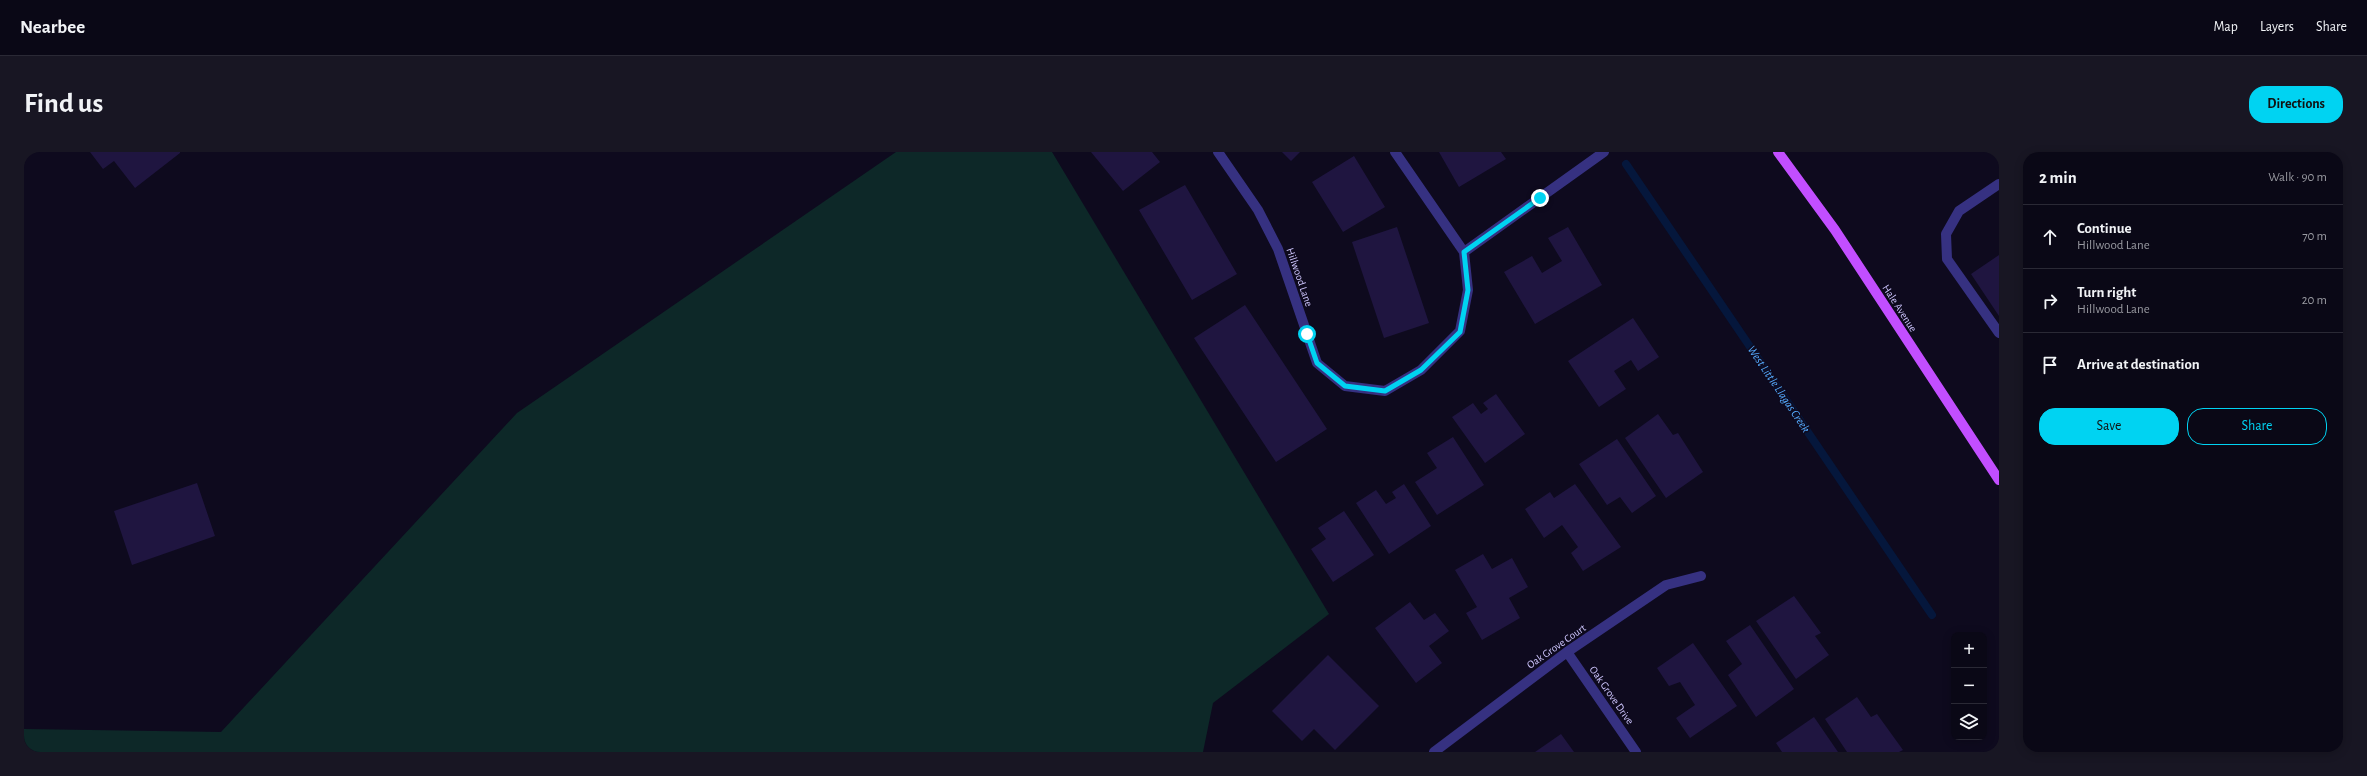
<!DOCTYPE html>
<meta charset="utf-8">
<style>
:root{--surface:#0a0816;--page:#181623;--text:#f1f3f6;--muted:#999aa1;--line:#2a2935;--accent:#00d3f2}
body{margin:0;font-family:"Alegreya Sans",sans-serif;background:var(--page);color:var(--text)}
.controls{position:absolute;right:12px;bottom:12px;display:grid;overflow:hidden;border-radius:8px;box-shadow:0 2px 10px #0003}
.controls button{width:36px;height:36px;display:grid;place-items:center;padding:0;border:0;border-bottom:1px solid var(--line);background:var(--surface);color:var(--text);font:20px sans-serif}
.stop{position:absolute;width:12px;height:12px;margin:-9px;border:3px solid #00d3f2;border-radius:50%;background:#fff}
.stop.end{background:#00d3f2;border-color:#fff;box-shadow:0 1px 4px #0008}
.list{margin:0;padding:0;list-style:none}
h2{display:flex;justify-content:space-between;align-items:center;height:52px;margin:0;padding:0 16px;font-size:17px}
h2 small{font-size:13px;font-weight:400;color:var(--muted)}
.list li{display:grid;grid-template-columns:26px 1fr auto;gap:12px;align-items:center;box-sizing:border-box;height:64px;padding:0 16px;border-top:1px solid var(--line)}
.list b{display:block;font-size:15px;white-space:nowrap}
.list p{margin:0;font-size:13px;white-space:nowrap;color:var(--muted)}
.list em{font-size:13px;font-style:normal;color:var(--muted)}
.actions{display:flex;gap:8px;padding:12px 16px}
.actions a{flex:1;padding:9px 0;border:1px solid var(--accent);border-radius:16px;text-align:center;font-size:14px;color:var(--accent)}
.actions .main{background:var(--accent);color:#111}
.icon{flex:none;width:22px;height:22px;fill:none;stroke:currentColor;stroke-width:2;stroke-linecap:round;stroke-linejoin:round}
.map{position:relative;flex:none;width:1975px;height:600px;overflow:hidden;border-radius:16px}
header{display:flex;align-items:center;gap:24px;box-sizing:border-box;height:56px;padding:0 20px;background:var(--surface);border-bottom:1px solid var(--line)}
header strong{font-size:19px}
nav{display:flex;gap:22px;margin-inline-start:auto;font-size:14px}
.intro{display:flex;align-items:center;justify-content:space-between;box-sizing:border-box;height:96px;padding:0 24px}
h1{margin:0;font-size:28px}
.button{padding:10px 18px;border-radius:16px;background:var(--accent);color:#111;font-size:14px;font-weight:700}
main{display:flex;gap:24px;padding:0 24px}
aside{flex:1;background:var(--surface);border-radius:16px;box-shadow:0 2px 10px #0003}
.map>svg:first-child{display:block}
.green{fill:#0d2828}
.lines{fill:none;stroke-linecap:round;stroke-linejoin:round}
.stream{stroke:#05173c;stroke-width:8}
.building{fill:#1f1540}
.minor{stroke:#363181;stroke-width:10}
.major{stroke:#c24eff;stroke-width:10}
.route{stroke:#00d3f2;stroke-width:5}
.labels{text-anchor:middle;stroke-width:3;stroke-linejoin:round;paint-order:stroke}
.street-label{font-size:11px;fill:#cfc7ff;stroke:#0e0a1e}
.water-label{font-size:12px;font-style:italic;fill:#55abff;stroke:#0e0a1e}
</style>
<header>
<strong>Nearbee</strong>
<nav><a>Map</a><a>Layers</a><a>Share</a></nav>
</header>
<div class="intro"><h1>Find us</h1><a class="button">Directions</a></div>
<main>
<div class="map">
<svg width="1975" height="600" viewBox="0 0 1975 600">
<rect width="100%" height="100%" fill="#0e0a1e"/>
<path class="green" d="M872 0H1028L1305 462 1189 551 1179 600H0V577L197 580 493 261Z"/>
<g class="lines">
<path class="stream" d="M1602 12 1908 463"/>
</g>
<path class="building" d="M66 0H156V1L111 36 90 9 79 17Z
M1067 0H1128L1136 10 1099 39Z
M1258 0H1276L1267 9Z
M1415 0H1477L1482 7 1435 35Z
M1330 4 1361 55 1319 80 1288 30Z
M1161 33 1213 122 1168 148 1115 58Z
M1373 75 1405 171 1360 186 1328 90Z
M1544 75 1578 133 1511 172 1480 120 1508 104 1518 121 1538 109 1524 86Z
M1975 103V164L1947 122Z
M1221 153 1303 277 1252 310 1170 186Z
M1609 166 1635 205 1614 219 1607 208 1590 219 1602 237 1575 255 1544 209Z
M1472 242 1501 282 1461 311 1428 265 1449 251 1457 262 1464 257 1459 251Z
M1634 262 1649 283 1654 281 1679 320 1642 346 1601 286Z
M1429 285 1460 333 1413 363 1391 330 1413 316 1403 301Z
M1593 287 1632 344 1608 361 1596 345 1583 353 1555 312Z
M173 331 191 384 108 413 90 359Z
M1380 332 1407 374 1365 402 1332 351 1352 338 1362 352 1372 346 1368 340Z
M1551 332 1597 395 1559 419 1547 401 1554 395 1538 373 1520 386 1501 357 1526 340 1530 346Z
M1320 359 1350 403 1309 430 1287 397 1302 387 1294 376Z
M1459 402 1468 417 1488 406 1504 435 1485 446 1496 466 1458 488 1442 461 1453 455 1431 418Z
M1770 444 1797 481 1791 484 1805 503 1772 527 1732 469Z
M1386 450 1400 468 1411 461 1425 479 1405 494 1418 511 1392 531 1351 476Z
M1726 473 1770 537 1732 565 1704 523 1718 512 1702 489Z
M1669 491 1713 554 1666 586 1652 566 1671 553 1656 530 1645 534 1633 516Z
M1304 503 1355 554 1311 598 1290 577 1278 589 1248 559Z
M1833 545 1847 565 1853 562 1879 598 1875 600H1823L1801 567Z
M1790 565 1814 600H1758L1752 591Z
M1537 582 1550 600H1511Z"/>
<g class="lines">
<path class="minor" d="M1194 0 1234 58 1254 97 1293 211 1321 234 1361 239 1397 218 1436 179 1444 138 1440 100 1371 0
M1975 32 1935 59 1922 82 1923 107 1975 181
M1440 100 1580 0
M1543 500 1612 600
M1410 600 1543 500 1642 433 1677 424"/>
<path class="major" d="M1754 0 1811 78 1975 328"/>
</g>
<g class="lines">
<path class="route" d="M1283 182 1293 211 1321 234 1361 239 1397 218 1436 180 1444 138 1440 100 1516 46"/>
</g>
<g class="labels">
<g class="street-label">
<text transform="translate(1276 125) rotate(71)" y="4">Hillwood Lane</text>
<text transform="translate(1876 156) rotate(57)" y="4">Hale Avenue</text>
<text transform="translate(1532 494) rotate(-35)" y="4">Oak Grove Court</text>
<text transform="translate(1588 543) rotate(55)" y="4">Oak Grove Drive</text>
</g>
<g class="water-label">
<text transform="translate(1755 237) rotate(56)" y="4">West Little Llagas Creek</text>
</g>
</g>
</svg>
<div class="controls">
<button>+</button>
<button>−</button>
<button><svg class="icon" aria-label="layers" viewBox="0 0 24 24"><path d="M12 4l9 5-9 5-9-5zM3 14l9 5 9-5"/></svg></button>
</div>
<div class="stop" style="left:1283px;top:182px"></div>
<div class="stop end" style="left:1516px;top:46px"></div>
</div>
<aside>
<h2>2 min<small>Walk · 90 m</small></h2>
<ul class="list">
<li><svg class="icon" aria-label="ahead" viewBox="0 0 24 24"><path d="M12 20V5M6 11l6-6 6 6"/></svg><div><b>Continue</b><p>Hillwood Lane</p></div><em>70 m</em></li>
<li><svg class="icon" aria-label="right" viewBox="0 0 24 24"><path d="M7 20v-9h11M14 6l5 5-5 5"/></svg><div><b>Turn right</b><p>Hillwood Lane</p></div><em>20 m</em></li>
<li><svg class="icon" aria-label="arrive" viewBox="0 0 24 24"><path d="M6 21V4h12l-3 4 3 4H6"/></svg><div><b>Arrive at destination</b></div></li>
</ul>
<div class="actions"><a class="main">Save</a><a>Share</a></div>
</aside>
</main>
